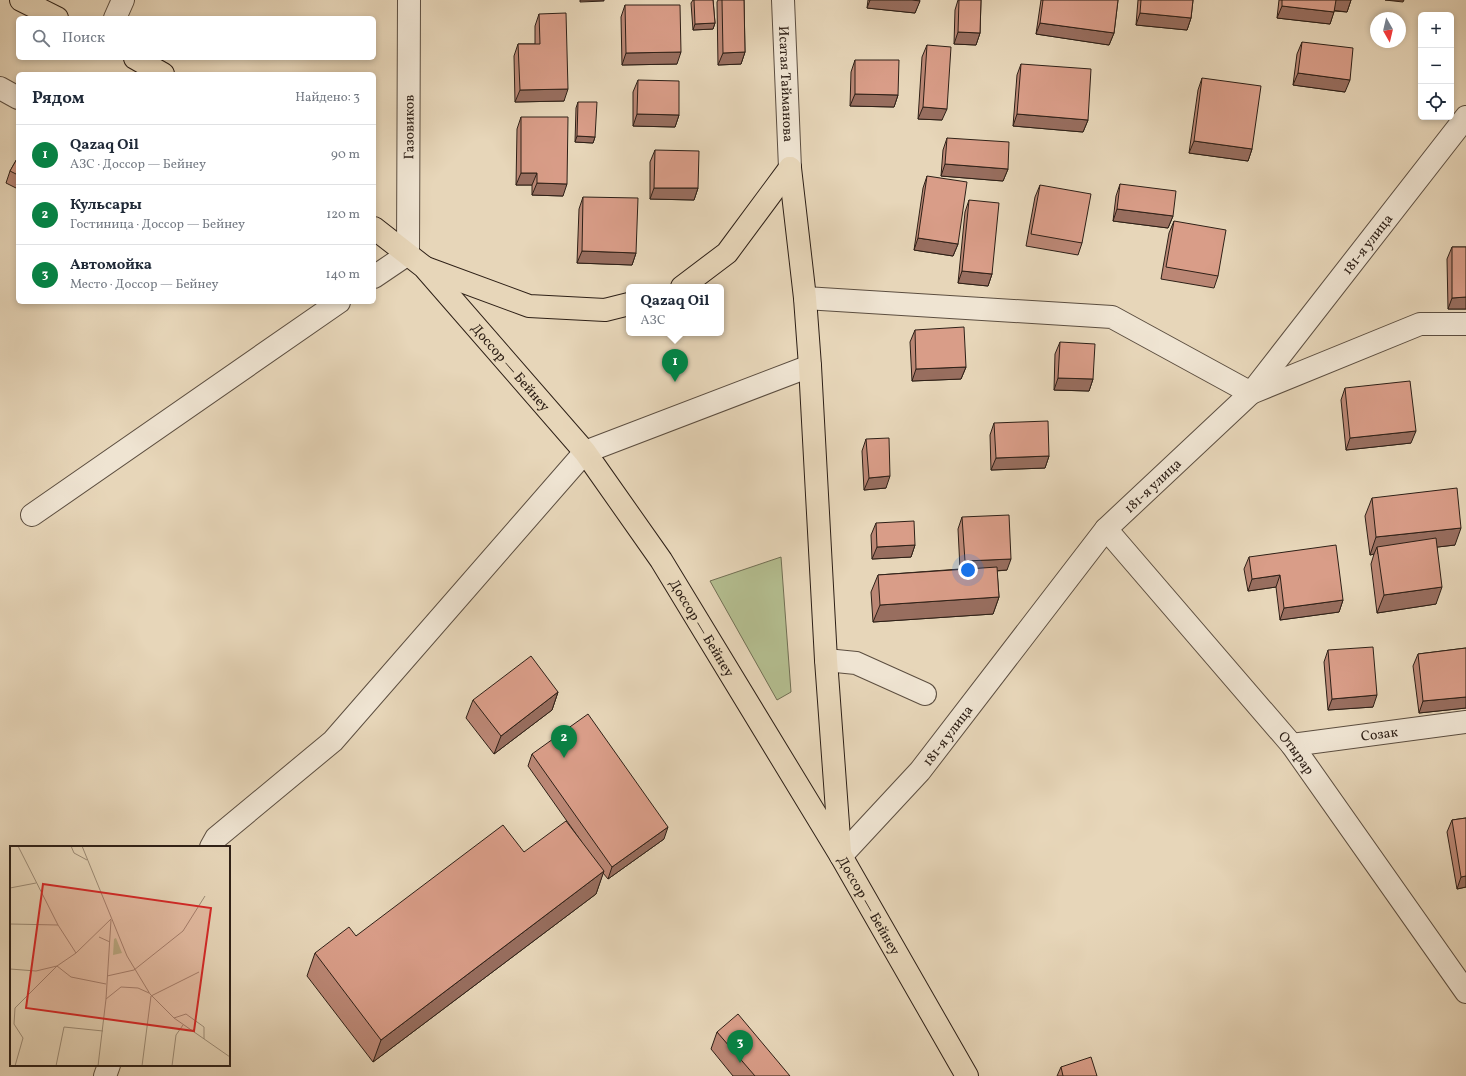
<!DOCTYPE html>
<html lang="ru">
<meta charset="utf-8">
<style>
:root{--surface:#fff;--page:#f2f2f3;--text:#1f2937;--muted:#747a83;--line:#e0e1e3;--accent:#0b8043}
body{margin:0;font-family:Vollkorn,serif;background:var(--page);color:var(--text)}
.controls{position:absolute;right:12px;top:12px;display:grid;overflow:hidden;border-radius:6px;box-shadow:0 2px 6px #0003}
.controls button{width:36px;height:36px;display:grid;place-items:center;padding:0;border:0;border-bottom:1px solid var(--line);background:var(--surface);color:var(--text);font:20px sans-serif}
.compass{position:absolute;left:1370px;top:12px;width:36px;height:36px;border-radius:50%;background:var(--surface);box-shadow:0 2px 6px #0003;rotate:172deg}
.you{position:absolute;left:968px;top:570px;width:14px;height:14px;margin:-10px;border:3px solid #fff;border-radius:50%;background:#1a73e8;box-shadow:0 0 0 6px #1a73e833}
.badge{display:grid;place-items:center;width:26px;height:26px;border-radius:50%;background:var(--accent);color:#fff;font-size:13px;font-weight:700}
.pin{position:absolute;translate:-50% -33px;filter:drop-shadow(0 1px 2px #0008)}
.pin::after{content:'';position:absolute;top:21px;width:14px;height:12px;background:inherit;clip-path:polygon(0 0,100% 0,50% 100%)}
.popup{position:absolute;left:626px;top:284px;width:98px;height:52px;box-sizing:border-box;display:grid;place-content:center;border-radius:6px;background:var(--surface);filter:drop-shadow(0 1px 3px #0005);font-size:13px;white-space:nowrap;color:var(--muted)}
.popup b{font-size:15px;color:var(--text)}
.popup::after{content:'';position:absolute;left:50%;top:100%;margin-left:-8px;border:8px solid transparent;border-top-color:var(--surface)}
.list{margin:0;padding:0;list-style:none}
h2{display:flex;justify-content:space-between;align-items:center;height:52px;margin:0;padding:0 16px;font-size:17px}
h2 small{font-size:13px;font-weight:400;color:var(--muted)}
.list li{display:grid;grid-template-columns:26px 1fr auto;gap:12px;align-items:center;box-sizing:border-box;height:60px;padding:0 16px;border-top:1px solid var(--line)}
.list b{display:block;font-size:15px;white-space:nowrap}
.list p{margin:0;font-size:13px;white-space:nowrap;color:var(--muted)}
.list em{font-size:13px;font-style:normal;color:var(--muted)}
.icon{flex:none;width:22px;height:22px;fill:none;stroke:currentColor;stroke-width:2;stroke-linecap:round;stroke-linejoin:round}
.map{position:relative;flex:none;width:1466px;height:1076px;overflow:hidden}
.search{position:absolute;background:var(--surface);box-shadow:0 2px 6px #0003;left:16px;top:16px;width:360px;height:44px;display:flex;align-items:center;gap:10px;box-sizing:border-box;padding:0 14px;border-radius:6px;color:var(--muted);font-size:15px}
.panel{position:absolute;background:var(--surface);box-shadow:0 2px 6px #0003;left:16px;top:72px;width:360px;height:232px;border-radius:6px}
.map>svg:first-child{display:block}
.green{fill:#b4be90;stroke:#716f54}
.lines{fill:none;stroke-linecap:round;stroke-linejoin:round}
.minor-casing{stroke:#5c4e40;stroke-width:24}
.highway-casing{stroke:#2e2017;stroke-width:24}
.minor{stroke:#efe4d2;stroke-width:22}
.highway{stroke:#e7d6b9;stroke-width:22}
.wall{fill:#bb8775;stroke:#2e2017}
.shaded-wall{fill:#986e5f;stroke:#2e2017}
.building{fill:#d99d88;stroke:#2e2017}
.labels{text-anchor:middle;stroke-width:3;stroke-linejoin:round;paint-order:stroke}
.street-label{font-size:14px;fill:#2e2017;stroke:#efe4d2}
.inset-road{fill:none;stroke:#9d8d78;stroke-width:1}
.view{fill:#d62828;fill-opacity:0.15;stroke:#d62828;stroke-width:2}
.inset-edge{fill:none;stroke:#2e2017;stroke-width:2}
</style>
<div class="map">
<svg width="1466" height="1076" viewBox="0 0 1466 1076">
<rect width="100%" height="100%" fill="#e7d6b9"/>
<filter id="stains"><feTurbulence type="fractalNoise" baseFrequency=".005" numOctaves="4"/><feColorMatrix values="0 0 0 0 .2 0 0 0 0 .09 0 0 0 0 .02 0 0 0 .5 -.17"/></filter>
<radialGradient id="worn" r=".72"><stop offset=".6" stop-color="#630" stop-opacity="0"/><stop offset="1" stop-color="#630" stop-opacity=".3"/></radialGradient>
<path class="green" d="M781 557 791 692 777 700 710 581Z"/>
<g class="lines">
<g class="minor-casing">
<g id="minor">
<path id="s1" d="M783 0 790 168"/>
<path d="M115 18 123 0"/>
<path d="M0 88 18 98"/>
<path id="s2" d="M374 277 408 254 409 0"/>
<path d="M805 298 1112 317 1251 393 1420 324H1466"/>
<path d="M32 515 339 302"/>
<path id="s3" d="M1106 529 1292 745 1466 992"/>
<path d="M826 660 856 663 925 694"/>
<path id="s4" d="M1292 745 1466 722"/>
<path d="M211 847 216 838 333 741 585 452 810 366"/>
<path id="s5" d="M841 856 920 771 1106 529 1251 393 1466 117"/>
<path d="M105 1076 109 1065"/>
</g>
</g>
<g class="highway-casing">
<g id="highway">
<path d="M21 0 57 18"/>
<path d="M135 58 163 74"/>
<path d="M790 168 805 298 810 366 826 660 840 852"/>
<path id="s6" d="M374 228 424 267 585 452 661 560 841 856 967 1076"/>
<path d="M426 268 529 306 605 310 629 304"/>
<path d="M682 287 727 253 790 168"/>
</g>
</g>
<use href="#minor" class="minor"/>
<use href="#highway" class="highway"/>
</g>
<path class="wall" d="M693 0H713L715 23 713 29 693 30 691 3Z
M718 0H744L745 52 741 64 718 65 717 2Z
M868 0H920L915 13 867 8Z
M958 0H981L980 33 976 45 954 44 955 10Z
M1041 0H1118L1114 33 1109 45 1036 34Z
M1138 0H1193L1191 18 1187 30 1136 25Z
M1279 0H1351L1347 12 1334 11 1330 24 1277 18Z
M625 5 677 64 622 65 621 17Z
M539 14 564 101 515 102 514 56 518 44H535V26Z
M1302 42 1345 92 1293 85 1297 54Z
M927 45 942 120 918 119 922 57Z
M855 60 898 95 894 107 850 106 851 72Z
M1021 64 1088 120 1083 132 1013 126 1017 75Z
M1202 78 1252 149 1248 161 1189 153 1198 90Z
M638 80 679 115 675 127 633 126V92Z
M578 102 595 137 593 143 575 142 576 108Z
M521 117 563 196 532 195V185H516L517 129Z
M947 138 1008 169 1003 181 941 176 943 150Z
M655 150 698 188 694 200 650 199V162Z
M18 157V189L6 183 10 171Z
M927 176 958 244 953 256 914 250 923 188Z
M1120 184 1173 216 1168 228 1113 221 1116 196Z
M1040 185 1082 243 1078 255 1026 246 1035 197Z
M583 197 636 253 632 265 577 263 579 209Z
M969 200 992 274 988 286 958 283 965 212Z
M1174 221 1218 276 1214 288 1161 279 1169 233Z
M1452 247H1466V309H1448L1447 259Z
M915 330 966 367 961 379 912 381 910 342Z
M1060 342 1093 379 1089 391 1054 390 1055 354Z
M1345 388 1411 443 1346 450 1341 400Z
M994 423 1049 456 1045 468 991 470 990 435Z
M866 439 886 488 864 490 862 451Z
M1372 498 1455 545 1437 547 1436 604 1377 613 1371 564 1374 554 1370 555 1365 516Z
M962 517 1007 570 997 571 999 597 993 614 873 622 871 592 878 575 960 569 958 529Z
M876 523 915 545 911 557 872 559 871 535Z
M1249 557 1343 600 1339 612 1280 620 1276 587 1248 591 1244 569Z
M1466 648V708L1419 713 1413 666 1418 654Z
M1328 650 1373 707 1328 710 1324 662Z
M558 692 552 710 494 754 466 718 473 700Z
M532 754 664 839 608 879 603 873 596 894 373 1062 307 976 315 953 356 936 524 852 581 841 528 766Z
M1466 818V887L1457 889 1447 832 1452 820Z
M717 1032 790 1076H733L711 1049Z
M1061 1067 1097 1076H1057Z"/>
<path class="shaded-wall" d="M580 0H604V1L580 2Z
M870 0H912L920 1 915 13 867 8Z
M1335 0H1351L1347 12 1331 10Z
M1385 0H1404L1403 2Z
M1282 6 1334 12 1330 24 1277 18Z
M1140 13 1191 18 1187 30 1136 25Z
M715 23 713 29 693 30 695 24Z
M1040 23 1114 33 1109 45 1036 34Z
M958 32 980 33 976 45 954 44Z
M681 52 677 64 622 65 626 53Z
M745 52 741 64 718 65 723 53Z
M1298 73 1350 80 1345 92 1293 85Z
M568 89 564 101 515 102 520 90Z
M855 94 898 95 894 107 850 106Z
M923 107 947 109 942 120 918 119Z
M637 114 679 115 675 127 633 126Z
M1017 114 1088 120 1083 132 1013 126Z
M577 136 595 137 593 143 575 142Z
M1194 141 1252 149 1248 161 1189 153Z
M945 164 1008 169 1003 181 941 176Z
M521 173H537L532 185H516Z
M537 183 567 184 563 196 532 195Z
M654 188H698L694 200 650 199Z
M1117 209 1173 216 1168 228 1113 221Z
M918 238 958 244 953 256 914 250Z
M582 251 636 253 632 265 577 263Z
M962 271 992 274 988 286 958 283Z
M1466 297V309H1448L1452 298Z
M966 367 961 379 912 381 916 369Z
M1058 378 1093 379 1089 391 1054 390Z
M1416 431 1411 443 1346 450 1350 438Z
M1049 456 1045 468 991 470 996 458Z
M890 476 886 488 864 490 869 478Z
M1461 528 1455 545 1378 554 1377 547 1374 554 1370 555 1376 537Z
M915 545 911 557 872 559 877 547Z
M1011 559 1007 570 961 573 965 561Z
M1280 575 1276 587 1248 591 1252 579Z
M1442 587 1436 604 1377 613 1384 595Z
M999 597 993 614 873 622 880 605Z
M1343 600 1339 612 1280 620 1284 608Z
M558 692 552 710 494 754 501 736Z
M1377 695 1373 707 1328 710 1332 699Z
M1466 697V708L1419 713 1423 701Z
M668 827 664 839 608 879 612 867Z
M604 871 596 894 373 1062 381 1040Z
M1466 876V887L1457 889 1461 877Z"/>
<path class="building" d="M694 0H713L715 23 695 24Z
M722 0H744L745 52 723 53Z
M959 0H981L980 33 958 32Z
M1043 0H1118L1114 33 1040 23Z
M1141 0H1193L1191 18 1140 13Z
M1282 0H1336L1334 12 1282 6Z
M625 5H680L681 52 626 53Z
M566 13 568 89 520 90 518 44H540L539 14Z
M1302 42 1353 48 1350 80 1298 73Z
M927 45 951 47 947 109 923 107Z
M855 60H899L898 95 855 94Z
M1021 64 1091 69 1088 120 1017 114Z
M1202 78 1261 86 1252 149 1194 141Z
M638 80 679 81V115L637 114Z
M578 102H597L595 137 577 136Z
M521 117H568L567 184 537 183V173H521Z
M947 138 1009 142 1008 169 945 164Z
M655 150 699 151 698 188H654Z
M18 157V175L10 171Z
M927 176 967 182 958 244 918 238Z
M1120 184 1176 191 1173 216 1117 209Z
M1040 185 1091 194 1082 243 1031 234Z
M583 197 638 198 636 253 582 251Z
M969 200 999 203 992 274 962 271Z
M1174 221 1226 230 1218 276 1166 267Z
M1452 247H1466V297L1452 298Z
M964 327 966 367 916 369 915 330Z
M1060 342 1095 344 1093 379 1058 378Z
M1410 381 1416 431 1350 438 1345 388Z
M1048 421 1049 456 996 458 994 423Z
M889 438 890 476 869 478 866 439Z
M1457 488 1461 528 1376 537 1372 498Z
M1009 515 1011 559 965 561 962 517Z
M914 521 915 545 877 547 876 523Z
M1436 538 1442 587 1384 595 1377 547Z
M1336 545 1343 600 1284 608 1280 575 1252 579 1249 557Z
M997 567 999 597 880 605 878 575Z
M1373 647 1377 695 1332 699 1328 650Z
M1466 648V697L1423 701 1418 654Z
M531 656 558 692 501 736 473 700Z
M588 714 668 827 612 867 532 754Z
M1466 818V876L1461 877 1452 820Z
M566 821 604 871 381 1040 315 953 349 927 356 936 503 825 524 852Z
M738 1014 790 1076H755L717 1032Z
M1091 1057 1097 1076H1063L1061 1067Z"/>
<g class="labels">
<g class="street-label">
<text dy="5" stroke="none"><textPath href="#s1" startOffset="84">Исатая Тайманова</textPath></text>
<text dy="5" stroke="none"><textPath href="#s2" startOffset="168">Газовиков</textPath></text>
<text dy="5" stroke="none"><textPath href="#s5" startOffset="809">181-я улица</textPath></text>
<text dy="5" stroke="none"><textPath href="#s6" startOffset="196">Доссор — Бейнеу</textPath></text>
<text dy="5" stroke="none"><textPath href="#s5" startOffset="485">181-я улица</textPath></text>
<text dy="5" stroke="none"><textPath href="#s6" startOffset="520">Доссор — Бейнеу</textPath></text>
<text dy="5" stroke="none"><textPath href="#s4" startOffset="88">Созак</textPath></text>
<text dy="5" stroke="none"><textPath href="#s5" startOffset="161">181-я улица</textPath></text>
<text dy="5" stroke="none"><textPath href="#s3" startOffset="294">Отырар</textPath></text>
<text dy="5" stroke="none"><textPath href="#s6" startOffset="844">Доссор — Бейнеу</textPath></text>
</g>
</g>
<g transform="translate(10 846)">
<rect width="220" height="220" fill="#e7d6b9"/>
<path d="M106 92 112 107 103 109 104 93Z" fill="#b4be90"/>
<path class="inset-road" d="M8 0 48 79 66 107M61 0 64 7 77 14M72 0 117 110 140 148 164 172 220 211M0 42 26 37M0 78 48 79M89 91 100 96M0 123 26 125 47 120 61 131 96 138M97 130 124 124 173 85 195 50M96 153 101 74M96 153 111 141 128 142 139 147M164 172 176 168 194 181V193M5 220 13 192 4 178 5 162 47 120 66 107 101 73M46 220 54 181 93 185M88 220 96 153M132 220 141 150 189 126M162 220 166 189 173 179"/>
<path class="view" d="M33 38 201 62 184 185 16 162Z"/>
<rect width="220" height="220" class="inset-edge"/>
</g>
<rect width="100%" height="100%" filter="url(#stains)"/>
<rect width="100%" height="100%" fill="url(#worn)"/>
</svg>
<div class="controls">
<button>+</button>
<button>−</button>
<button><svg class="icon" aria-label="locate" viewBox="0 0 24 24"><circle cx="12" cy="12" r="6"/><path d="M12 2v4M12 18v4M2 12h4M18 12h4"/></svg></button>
</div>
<svg class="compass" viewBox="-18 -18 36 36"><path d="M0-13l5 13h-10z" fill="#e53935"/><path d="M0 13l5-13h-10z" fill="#747a83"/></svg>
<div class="you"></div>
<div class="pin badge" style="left:675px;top:382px">1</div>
<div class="popup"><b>Qazaq Oil</b>АЗС</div>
<div class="pin badge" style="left:564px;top:758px">2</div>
<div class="pin badge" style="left:740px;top:1063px">3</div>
<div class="search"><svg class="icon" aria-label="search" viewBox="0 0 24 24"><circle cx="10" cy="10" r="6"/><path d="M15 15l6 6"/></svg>Поиск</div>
<section class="panel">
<h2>Рядом<small>Найдено: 3</small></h2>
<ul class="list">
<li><span class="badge">1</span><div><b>Qazaq Oil</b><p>АЗС · Доссор — Бейнеу</p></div><em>90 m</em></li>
<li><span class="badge">2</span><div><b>Кульсары</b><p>Гостиница · Доссор — Бейнеу</p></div><em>120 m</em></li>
<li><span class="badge">3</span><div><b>Автомойка</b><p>Место · Доссор — Бейнеу</p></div><em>140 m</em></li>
</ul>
</section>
</div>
